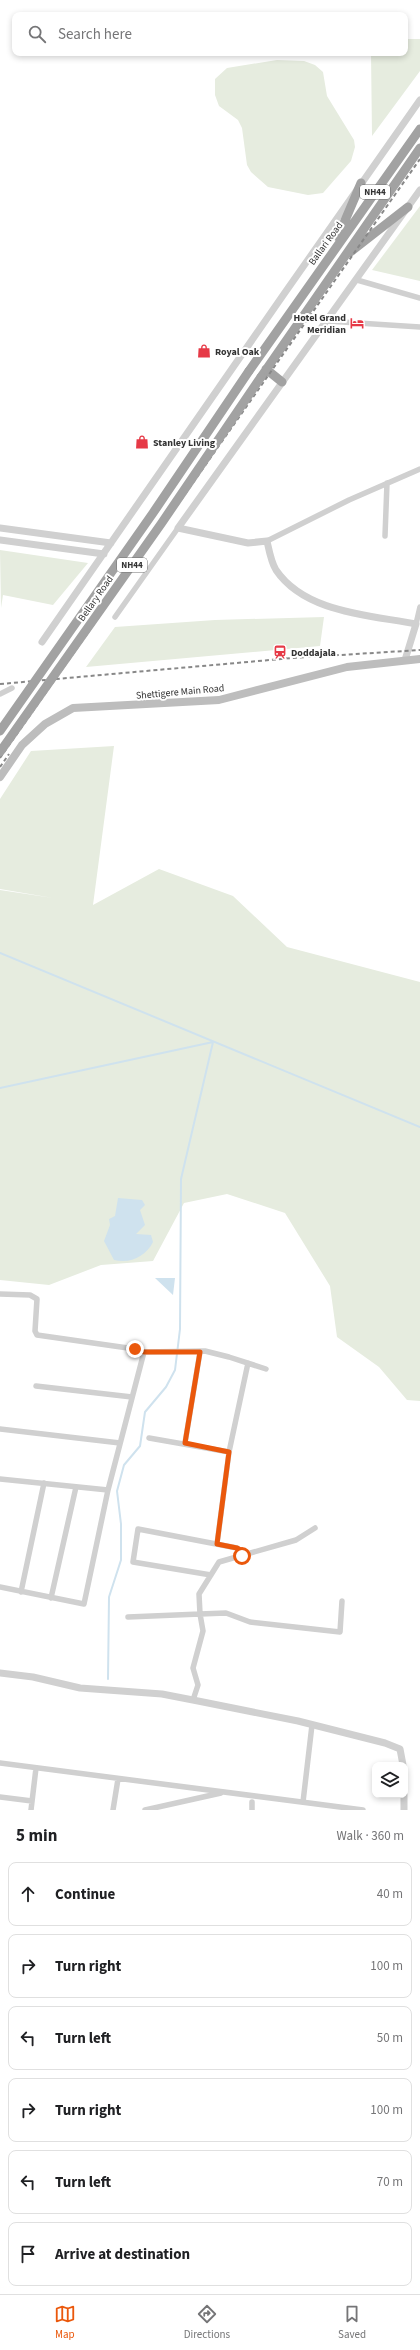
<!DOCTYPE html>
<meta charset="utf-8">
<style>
:root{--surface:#fff;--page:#f6f6f6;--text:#202124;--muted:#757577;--line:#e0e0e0;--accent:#ea580c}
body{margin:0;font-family:"Source Sans 3",sans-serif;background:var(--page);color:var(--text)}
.controls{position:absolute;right:12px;bottom:12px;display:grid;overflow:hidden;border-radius:8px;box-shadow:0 2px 6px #0003}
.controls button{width:36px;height:36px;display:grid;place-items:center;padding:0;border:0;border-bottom:1px solid var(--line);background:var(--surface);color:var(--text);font:20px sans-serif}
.stop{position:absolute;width:12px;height:12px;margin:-9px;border:3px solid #ea580c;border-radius:50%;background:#fff}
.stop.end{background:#ea580c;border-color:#fff;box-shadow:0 1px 4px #0008}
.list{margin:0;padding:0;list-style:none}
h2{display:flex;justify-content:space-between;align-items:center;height:52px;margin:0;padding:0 16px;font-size:17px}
h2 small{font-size:13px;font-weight:400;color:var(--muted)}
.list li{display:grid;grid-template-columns:26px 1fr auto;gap:12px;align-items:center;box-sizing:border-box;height:64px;margin:0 8px 8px;padding:0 8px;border:1px solid var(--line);border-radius:8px}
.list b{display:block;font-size:15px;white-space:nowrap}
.list em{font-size:13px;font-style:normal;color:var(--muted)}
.icon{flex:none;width:22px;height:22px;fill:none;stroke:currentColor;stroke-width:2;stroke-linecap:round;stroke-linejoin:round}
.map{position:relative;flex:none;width:420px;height:1810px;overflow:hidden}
.search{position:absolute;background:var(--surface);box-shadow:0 2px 6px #0003;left:12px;right:12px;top:12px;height:44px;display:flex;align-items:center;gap:10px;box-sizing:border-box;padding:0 14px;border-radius:8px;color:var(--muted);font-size:15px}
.sheet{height:484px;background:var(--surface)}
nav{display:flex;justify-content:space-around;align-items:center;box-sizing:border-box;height:56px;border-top:1px solid var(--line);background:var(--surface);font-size:11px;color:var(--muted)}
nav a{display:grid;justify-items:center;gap:2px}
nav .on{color:var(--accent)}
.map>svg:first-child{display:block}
.green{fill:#e6ecdf}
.water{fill:#cfe2ee}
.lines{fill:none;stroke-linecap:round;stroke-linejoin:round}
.stream{stroke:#cfe2ee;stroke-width:2}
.minor{stroke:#d0d0d0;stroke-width:5.5}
.tertiary{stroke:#d0d0d0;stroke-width:7}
.secondary{stroke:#bdbdbd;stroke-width:8}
.trunk{stroke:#a2a2a2;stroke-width:9}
.rail{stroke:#888;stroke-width:2;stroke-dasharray:4 3;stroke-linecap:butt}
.trunk-bridge{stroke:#a2a2a2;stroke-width:9}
.route{stroke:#ea580c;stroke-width:5}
.labels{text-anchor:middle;stroke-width:4;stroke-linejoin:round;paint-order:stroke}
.shield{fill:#fff;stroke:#707070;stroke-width:1}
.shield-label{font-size:9px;font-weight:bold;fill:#333}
.street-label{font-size:10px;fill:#333;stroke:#fff}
.poi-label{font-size:10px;font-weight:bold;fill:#333;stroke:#fff;text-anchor:start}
</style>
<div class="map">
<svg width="420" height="1810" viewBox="0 0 420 1810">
<rect width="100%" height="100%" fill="#fff"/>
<path class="green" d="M405 39H420V71L372 136 371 53H405Z
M277 60 304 61 315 65 323 72 327 96 354 140 355 147 351 161 323 193 308 195 268 187 251 172 247 165 242 128 238 120 219 106 215 95V79L227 68Z
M420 206V281L372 270Z
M0 550 88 563 53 605 3 595 1 608Z
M324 617 320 646 86 667 115 627 215 620Z
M114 746 93 905 159 869 233 896 287 947 420 982V1401L407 1400 379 1367 337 1337 330 1286 285 1213 227 1194 184 1203 153 1261 101 1265 49 1285 0 1280V890L53 898 0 889V799L31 751Z"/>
<path class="water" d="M118 1198 142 1200 145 1205 140 1210 145 1225 136 1234 151 1235 153 1242C146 1256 131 1264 114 1260L104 1241 110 1225 109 1219 115 1216Z
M155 1278H175L173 1295Z"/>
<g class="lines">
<path class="stream" d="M0 953 420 1127
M0 1088 213 1042 181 1179 180 1329 175 1370 166 1387 145 1412 140 1446 124 1465 117 1491 121 1524V1560L109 1597 108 1679"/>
<path class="minor" d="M357 280 420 298
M327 321 420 327
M385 536 387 483
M267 541 349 500 420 469
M115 617 178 528
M416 624 420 607
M0 694 12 688
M0 1294 30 1295 37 1299 35 1331 37 1335 135 1349 144 1352 205 1351 229 1357 266 1369
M36 1386 132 1397
M0 1429 120 1443
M149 1438 229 1452
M185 1443 200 1352
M0 1479 108 1490 84 1604 0 1587
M108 1490 144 1352
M217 1544 229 1452 248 1363
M211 1575 133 1562 138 1529 237 1548 247 1554
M21 1592 44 1483
M51 1598 76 1487
M128 1617 200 1614 199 1594 219 1562 296 1540 315 1528
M193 1700 198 1685 193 1668 203 1631 200 1614 226 1613 250 1622 340 1632 342 1601
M0 1763 363 1810
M0 1797 32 1801
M303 1802 312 1725
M31 1810 36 1768
M113 1810 118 1779
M145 1810 221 1793
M252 1810V1802"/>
<path class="tertiary" d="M0 528 111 543
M0 540 104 554
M42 642C168 461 293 280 420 100
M405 660 416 624C370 615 305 613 276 570 271 562 269 550 267 541L248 543 178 528 420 190
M0 1673 33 1677 80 1688 162 1694 198 1701 298 1721 385 1743 400 1749 403 1765
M404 1795V1810"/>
<path class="secondary" d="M0 777 22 745 45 724 73 708 219 700 347 667 420 659"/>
<path class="trunk" d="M338 237 361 183
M349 253 408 207
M266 369 282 382
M249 371 420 129
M261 377 420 148"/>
<path class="rail" d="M0 684 292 658 420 650
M0 758 420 159
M0 767 9 754"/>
<path class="trunk-bridge" d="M0 731 153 513 249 371
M0 752 161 524 261 377"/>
</g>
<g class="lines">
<path class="route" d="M135 1349 144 1352H200L185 1443 229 1452 217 1544 237 1548 247 1554 242 1556"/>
</g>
<defs>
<g id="hotel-bare" transform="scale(1.08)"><path d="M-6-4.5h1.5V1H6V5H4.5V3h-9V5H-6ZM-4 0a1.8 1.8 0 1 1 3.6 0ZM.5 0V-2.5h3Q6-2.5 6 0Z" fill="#e63946" stroke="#fff" stroke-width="2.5" paint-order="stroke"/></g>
<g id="shop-bare" transform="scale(1.08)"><path d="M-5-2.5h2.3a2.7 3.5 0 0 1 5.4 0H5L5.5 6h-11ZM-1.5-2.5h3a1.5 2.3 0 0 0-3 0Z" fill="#e63946" stroke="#fff" stroke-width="2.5" paint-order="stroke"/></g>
<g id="station-bare" transform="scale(1.08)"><path d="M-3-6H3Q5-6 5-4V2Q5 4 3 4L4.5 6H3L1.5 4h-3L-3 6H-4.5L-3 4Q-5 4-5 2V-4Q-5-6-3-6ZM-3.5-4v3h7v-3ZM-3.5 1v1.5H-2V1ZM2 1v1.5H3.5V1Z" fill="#e63946" stroke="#fff" stroke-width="2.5" paint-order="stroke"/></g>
</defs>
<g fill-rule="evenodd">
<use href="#hotel-bare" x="357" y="323"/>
<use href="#shop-bare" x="204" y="351"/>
<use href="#shop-bare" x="142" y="442"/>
<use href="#station-bare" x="280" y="652"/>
</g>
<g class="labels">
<g class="shield">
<rect x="360" y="185" width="30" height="14" rx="3"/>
<rect x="117" y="558" width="30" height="14" rx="3"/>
</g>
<g class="shield-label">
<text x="375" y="195">NH44</text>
<text x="132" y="568">NH44</text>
</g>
<g class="street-label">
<text transform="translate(325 243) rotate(-54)" y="4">Ballari Road</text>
<text transform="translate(95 598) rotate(-55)" y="4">Bellary Road</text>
<text transform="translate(180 691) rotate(-5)" y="4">Shettigere Main Road</text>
</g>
<g class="poi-label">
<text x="346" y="321" text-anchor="end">Hotel Grand<tspan x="346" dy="12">Meridian</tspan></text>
<text x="215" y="355">Royal Oak</text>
<text x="153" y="446">Stanley Living</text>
<text x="291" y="656">Doddajala</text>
</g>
</g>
</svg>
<div class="controls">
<button><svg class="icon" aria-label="layers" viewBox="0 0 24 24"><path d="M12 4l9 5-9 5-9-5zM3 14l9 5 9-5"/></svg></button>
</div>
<div class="stop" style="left:242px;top:1556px"></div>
<div class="stop end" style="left:135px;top:1349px"></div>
<div class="search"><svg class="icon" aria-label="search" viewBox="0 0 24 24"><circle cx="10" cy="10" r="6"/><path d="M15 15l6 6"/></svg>Search here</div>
</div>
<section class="sheet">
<h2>5 min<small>Walk · 360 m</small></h2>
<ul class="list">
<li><svg class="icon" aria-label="ahead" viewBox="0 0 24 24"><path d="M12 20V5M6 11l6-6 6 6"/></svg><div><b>Continue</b></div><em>40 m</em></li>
<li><svg class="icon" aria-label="right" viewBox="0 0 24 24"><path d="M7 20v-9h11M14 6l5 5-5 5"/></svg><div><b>Turn right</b></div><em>100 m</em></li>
<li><svg class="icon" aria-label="left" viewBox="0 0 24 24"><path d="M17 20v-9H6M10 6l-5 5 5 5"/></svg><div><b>Turn left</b></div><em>50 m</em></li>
<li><svg class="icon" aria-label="right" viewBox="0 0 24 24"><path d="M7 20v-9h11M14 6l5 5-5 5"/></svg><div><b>Turn right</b></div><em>100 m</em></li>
<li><svg class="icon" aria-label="left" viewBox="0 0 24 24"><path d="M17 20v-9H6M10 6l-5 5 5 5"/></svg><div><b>Turn left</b></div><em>70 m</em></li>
<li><svg class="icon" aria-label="arrive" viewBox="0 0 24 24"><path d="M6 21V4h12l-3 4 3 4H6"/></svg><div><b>Arrive at destination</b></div></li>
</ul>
</section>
<nav>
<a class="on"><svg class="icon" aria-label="map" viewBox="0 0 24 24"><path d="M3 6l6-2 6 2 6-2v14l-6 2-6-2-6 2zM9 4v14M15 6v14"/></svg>Map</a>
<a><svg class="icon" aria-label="directions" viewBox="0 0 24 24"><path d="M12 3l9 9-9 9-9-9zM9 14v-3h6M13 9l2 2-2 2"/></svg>Directions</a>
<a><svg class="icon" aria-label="saved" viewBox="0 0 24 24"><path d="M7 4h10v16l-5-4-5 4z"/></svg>Saved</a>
</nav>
